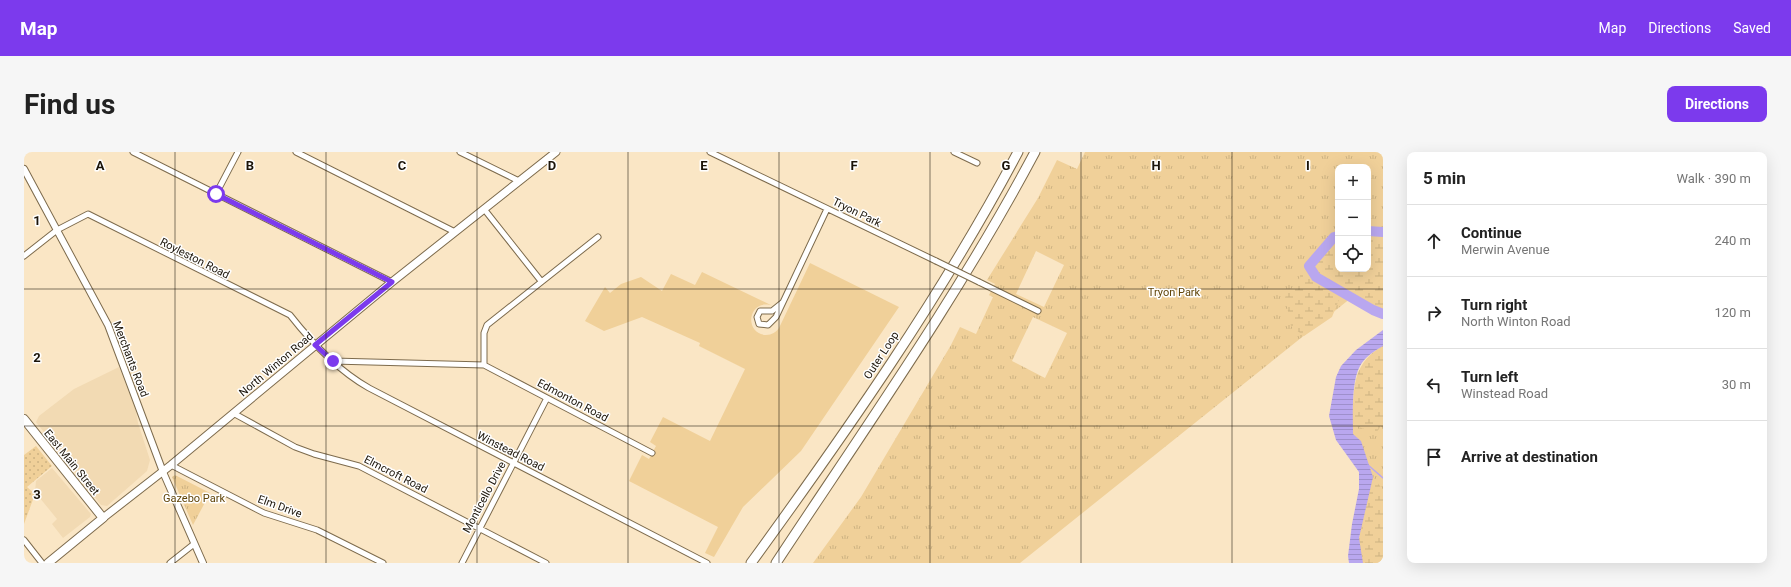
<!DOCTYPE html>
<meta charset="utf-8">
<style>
:root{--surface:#fff;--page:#f6f6f6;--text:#222;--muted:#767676;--line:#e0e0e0;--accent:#7c3aed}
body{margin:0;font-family:Roboto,sans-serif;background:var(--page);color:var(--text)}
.controls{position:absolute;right:12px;top:12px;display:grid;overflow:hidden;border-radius:8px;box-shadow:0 4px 16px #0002}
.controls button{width:36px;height:36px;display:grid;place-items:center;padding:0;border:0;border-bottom:1px solid var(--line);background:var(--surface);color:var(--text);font:20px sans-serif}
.stop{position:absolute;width:12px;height:12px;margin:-9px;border:3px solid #7c3aed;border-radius:50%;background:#fff}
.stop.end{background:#7c3aed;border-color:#fff;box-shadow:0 1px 4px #0008}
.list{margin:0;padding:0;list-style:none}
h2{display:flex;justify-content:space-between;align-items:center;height:52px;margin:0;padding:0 16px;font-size:17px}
h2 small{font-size:13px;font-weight:400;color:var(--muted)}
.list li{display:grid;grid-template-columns:26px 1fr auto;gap:12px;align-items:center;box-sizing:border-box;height:72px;padding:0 16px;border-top:1px solid var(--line)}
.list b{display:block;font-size:15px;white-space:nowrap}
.list p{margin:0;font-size:13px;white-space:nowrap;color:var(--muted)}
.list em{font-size:13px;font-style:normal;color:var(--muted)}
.icon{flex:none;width:22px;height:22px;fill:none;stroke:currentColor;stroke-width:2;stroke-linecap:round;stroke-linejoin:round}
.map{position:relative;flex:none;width:1359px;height:411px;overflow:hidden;border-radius:8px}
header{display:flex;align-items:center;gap:24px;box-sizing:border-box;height:56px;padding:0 20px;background:var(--accent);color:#fff}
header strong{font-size:19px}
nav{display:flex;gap:22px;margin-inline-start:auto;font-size:14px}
.intro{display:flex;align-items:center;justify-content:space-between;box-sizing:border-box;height:96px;padding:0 24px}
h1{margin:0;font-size:28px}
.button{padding:10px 18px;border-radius:8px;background:var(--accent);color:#fff;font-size:14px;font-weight:700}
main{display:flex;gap:24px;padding:0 24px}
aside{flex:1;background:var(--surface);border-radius:8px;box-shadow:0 4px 16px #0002}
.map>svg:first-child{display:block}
.built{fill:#f2dab3}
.grass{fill:url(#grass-tufts);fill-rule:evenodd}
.wetland{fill:url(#wetland-marsh)}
.garden{fill:url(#garden-dots)}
.pitch{fill:#f0d099}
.water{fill:url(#water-rules)}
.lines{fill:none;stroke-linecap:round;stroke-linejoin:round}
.stream{stroke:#b9a7ef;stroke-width:1.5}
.river{stroke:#b9a7ef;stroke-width:10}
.minor-casing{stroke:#7d6b4d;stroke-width:7}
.tertiary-casing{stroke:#7d6b4d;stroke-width:8}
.secondary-casing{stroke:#7d6b4d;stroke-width:9}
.primary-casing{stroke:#7d6b4d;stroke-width:10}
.motorway-casing{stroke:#7d6b4d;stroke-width:11}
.minor{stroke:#fff;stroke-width:5}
.tertiary{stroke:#fff;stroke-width:6}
.secondary{stroke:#fff;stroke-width:7}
.primary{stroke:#fff;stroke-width:8}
.motorway{stroke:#fff;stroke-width:9}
.minor-bridge-casing{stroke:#7d6b4d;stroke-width:7;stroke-linecap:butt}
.minor-bridge{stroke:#fff;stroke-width:5}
.route{stroke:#7c3aed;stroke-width:5}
.grid{fill:none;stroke:#1b1409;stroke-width:1;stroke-opacity:0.55}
.labels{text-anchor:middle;stroke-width:3;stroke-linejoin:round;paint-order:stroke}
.street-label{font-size:11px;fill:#1b1409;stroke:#fff}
.park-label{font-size:11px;fill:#614509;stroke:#fff}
.grid-label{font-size:13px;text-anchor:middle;font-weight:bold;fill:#1b1409;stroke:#fff;stroke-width:3;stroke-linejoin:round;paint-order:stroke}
</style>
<header>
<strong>Map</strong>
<nav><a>Map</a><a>Directions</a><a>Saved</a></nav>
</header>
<div class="intro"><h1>Find us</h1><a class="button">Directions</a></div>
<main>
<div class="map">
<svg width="1359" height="411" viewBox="0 0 1359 411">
<defs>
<pattern id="grass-tufts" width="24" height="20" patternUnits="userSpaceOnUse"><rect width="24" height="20" fill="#f0d099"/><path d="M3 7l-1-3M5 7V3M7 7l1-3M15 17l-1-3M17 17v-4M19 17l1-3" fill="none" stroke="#cdb282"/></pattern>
<pattern id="wetland-marsh" width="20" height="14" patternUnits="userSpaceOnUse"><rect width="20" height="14" fill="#f0d099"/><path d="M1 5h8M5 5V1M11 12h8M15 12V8" fill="none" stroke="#cdb282"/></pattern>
<pattern id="garden-dots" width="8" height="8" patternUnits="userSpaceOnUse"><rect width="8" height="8" fill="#f0d099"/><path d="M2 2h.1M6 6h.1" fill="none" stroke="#cdb282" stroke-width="1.8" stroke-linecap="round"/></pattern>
<pattern id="water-rules" width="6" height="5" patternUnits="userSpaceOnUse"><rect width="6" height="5" fill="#b9a7ef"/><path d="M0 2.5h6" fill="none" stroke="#9e8fcc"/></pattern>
</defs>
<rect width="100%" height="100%" fill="#fae6c5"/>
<path class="built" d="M95 215 112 259 114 271 126 308 123 319 83 354 77 353 12 270 15 264 50 237Z
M28 316 67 362 66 365 39 386 28 372 33 367 11 340 12 329Z"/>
<path class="grass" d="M1061 0H1359V159L1327 146 996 411H789L837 345 927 193 936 175 952 182 969 145 965 143 971 132 963 128 1014 46 1033 8 1053 17ZM1314 15H1344V117H1314ZM1012 99 1040 113 1020 155 992 142ZM1009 165 1043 181 1021 226 988 209Z
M1359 187V411H1333L1341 328 1320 276Z
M151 323 186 341 169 373 148 325Z"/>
<path class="wetland" d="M1344 79 1359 80V162L1349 158 1318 140 1308 165 1280 184 1267 174 1261 145 1285 114 1310 85 1314 84V117H1344Z
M1359 194V271L1352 281 1329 273C1329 240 1327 211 1359 194Z
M1349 325 1359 338V411H1339L1335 386Z"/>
<path class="garden" d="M12 294 28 314 3 335 11 342 0 372V303Z"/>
<path class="pitch" d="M786 111 875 155 777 299 719 355 690 405 681 401 694 375 605 329 618 303 625 307 632 294 626 290 639 265 686 289 721 217 675 194 676 191 618 165 580 179 561 169 581 135 586 141 597 132 617 125 638 139 647 122 671 133 678 120 749 154C724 145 719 182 742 183 748 183 752 180 755 176Z"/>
<path class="water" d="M1359 178V194C1350 199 1341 205 1336 214 1327 230 1329 264 1329 282L1337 289 1349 325 1335 386 1339 411H1325L1324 404 1328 372 1335 337V320L1312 288 1305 264 1312 225 1317 214 1332 198Z"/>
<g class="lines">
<path class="stream" d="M1344 313 1359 326"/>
<path class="river" d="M1344 79 1359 80
M1314 84 1310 85 1285 114 1292 125 1349 158 1359 162"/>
<g class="minor-casing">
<path id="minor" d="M109 0 368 130
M272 0 431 80
M436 0 495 29
M686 0 912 109
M930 0 953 11
M192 42 214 0
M460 57 517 129
M0 104 33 78 64 62 266 163C288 191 313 218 345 236L683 411
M955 130 1014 159
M758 151 748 159H736L733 165 735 172 744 173 752 165 803 57
M309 209 460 213 628 301
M460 213V181L463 173 574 85
M209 261 271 295 290 302 335 314 522 411
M147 313 240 361 293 378 359 411
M0 388 18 411
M146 411 170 392
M438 411 523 246"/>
</g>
<g class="tertiary-casing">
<path id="tertiary" d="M0 17 84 173 139 320 179 411"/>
</g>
<g class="secondary-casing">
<path id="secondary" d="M79 366 147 313 368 130 532 0"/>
</g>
<g class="primary-casing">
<path id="primary" d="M0 267 79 366 24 411"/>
</g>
<g class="motorway-casing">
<path id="motorway" d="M727 411C823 279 917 145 994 0
M752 411C841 276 935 143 1011 0"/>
</g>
<use href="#minor" class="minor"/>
<use href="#tertiary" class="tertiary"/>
<use href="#secondary" class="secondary"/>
<use href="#primary" class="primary"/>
<use href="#motorway" class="motorway"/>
<g class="minor-bridge-casing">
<path id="minor-bridge" d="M912 109 955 130"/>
</g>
<use href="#minor-bridge" class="minor-bridge"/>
</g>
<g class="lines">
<path class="route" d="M192 42 368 130 291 193 309 209"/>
</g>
<path class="grid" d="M151 0V411M302 0V411M453 0V411M604 0V411M755 0V411M906 0V411M1057 0V411M1208 0V411M0 137H1359M0 274H1359"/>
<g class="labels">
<g class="street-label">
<text transform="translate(833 60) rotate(26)" y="4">Tryon Park</text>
<text transform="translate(171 106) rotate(27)" y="4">Royleston Road</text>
<text transform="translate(857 203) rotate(-57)" y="4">Outer Loop</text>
<text transform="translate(107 207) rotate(69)" y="4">Merchants Road</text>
<text transform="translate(252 212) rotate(-40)" y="4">North Winton Road</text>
<text transform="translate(549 248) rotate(28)" y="4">Edmonton Road</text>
<text transform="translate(487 299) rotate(27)" y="4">Winstead Road</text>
<text transform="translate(48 310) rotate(51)" y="4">East Main Street</text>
<text transform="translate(372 322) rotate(27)" y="4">Elmcroft Road</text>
<text transform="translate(460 345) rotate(-62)" y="4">Monticello Drive</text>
<text transform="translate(256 354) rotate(20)" y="4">Elm Drive</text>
</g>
<g class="park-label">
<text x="1150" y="144">Tryon Park</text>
<text x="170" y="350">Gazebo Park</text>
</g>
</g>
<g class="grid-label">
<text x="76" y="18">A</text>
<text x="226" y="18">B</text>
<text x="378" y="18">C</text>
<text x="528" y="18">D</text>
<text x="680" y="18">E</text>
<text x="830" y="18">F</text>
<text x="982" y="18">G</text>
<text x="1132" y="18">H</text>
<text x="1284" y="18">I</text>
<text x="13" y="73">1</text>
<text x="13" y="210">2</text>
<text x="13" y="347">3</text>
</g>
</svg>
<div class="controls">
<button>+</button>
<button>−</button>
<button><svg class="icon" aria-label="locate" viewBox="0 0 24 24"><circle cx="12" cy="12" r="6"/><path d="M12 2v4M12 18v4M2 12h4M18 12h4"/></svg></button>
</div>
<div class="stop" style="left:192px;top:42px"></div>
<div class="stop end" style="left:309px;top:209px"></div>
</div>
<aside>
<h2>5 min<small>Walk · 390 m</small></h2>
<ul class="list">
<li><svg class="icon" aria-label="ahead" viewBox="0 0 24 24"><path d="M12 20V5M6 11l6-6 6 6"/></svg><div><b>Continue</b><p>Merwin Avenue</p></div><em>240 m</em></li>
<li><svg class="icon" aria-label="right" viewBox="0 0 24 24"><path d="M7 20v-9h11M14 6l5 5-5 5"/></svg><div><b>Turn right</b><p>North Winton Road</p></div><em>120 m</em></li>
<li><svg class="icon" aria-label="left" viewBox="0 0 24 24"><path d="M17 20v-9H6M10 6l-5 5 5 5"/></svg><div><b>Turn left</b><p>Winstead Road</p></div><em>30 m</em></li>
<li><svg class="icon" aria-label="arrive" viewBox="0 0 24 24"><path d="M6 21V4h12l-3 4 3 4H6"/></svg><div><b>Arrive at destination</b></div></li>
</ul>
</aside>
</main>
